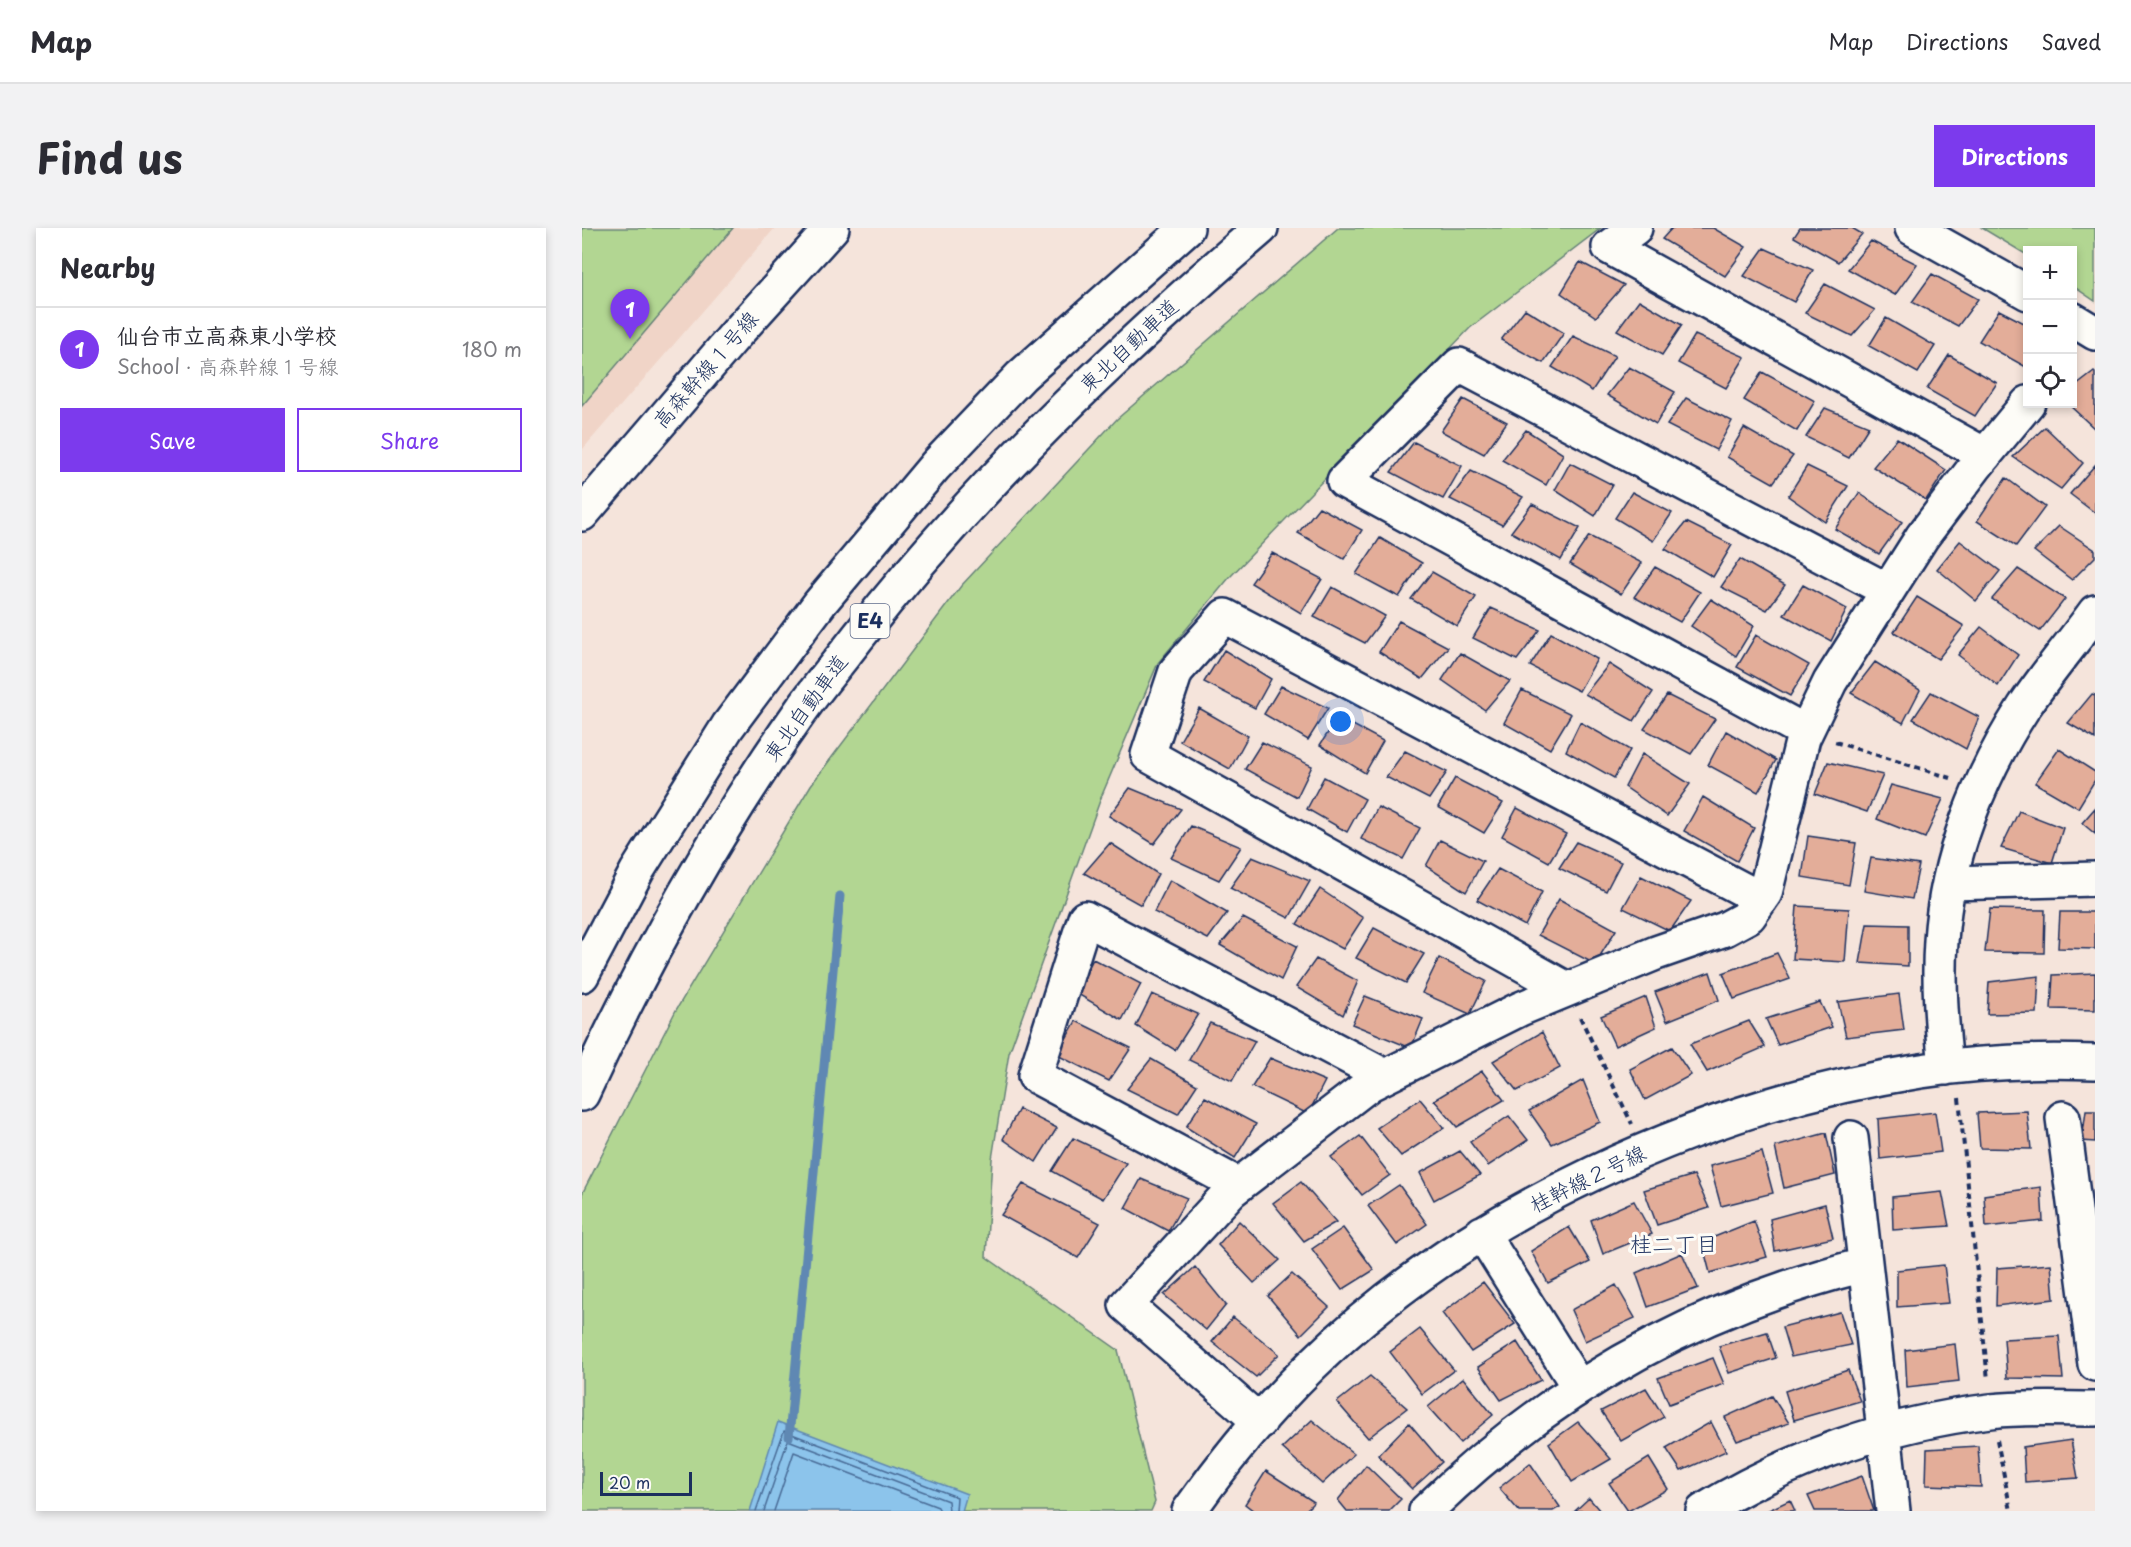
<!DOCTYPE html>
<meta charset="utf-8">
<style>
:root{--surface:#fff;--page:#f2f2f3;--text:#2b2b33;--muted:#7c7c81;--line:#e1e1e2;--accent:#7c3aed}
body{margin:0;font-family:"Playpen Sans","Klee One",sans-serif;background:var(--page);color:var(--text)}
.controls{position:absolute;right:18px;top:18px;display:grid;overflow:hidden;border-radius:0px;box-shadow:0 3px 9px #0003}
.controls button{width:54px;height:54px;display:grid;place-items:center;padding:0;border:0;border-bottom:2px solid var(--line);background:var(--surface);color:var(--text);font:30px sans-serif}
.scale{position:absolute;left:18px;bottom:15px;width:92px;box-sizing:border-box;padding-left:6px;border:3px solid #1b2f5e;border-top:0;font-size:16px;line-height:21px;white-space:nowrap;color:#1b2f5e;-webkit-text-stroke:4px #fdfcf7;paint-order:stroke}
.you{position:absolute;left:759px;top:494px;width:21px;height:21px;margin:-15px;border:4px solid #fff;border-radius:50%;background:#1a73e8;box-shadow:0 0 0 9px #1a73e833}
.badge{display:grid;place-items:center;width:39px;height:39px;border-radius:50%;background:var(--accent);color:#fff;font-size:20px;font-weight:700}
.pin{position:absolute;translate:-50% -50px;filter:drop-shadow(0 2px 3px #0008)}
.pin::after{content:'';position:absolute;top:32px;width:21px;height:18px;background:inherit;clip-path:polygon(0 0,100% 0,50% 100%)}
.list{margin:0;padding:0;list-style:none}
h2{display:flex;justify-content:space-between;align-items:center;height:78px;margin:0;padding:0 24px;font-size:26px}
h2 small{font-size:20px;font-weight:400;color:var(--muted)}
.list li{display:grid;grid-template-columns:39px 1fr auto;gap:18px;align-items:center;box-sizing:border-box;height:84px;padding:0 24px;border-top:2px solid var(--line)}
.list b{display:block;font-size:22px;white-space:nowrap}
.list p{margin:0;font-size:20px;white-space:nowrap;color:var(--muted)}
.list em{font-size:20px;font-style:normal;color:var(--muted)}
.actions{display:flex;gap:12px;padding:18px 24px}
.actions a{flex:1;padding:14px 0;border:2px solid var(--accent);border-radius:0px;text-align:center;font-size:21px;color:var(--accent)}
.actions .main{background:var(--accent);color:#fff}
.icon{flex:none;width:33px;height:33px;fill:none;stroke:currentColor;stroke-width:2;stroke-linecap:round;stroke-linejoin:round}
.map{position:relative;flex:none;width:1513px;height:1283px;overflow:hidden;border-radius:0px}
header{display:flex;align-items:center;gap:36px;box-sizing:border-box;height:84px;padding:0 30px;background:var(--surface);border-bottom:2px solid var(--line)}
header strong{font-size:28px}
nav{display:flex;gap:33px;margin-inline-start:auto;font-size:21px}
.intro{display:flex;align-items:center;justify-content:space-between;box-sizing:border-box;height:144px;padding:0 36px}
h1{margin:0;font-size:42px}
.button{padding:15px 27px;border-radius:0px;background:var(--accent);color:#fff;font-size:21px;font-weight:700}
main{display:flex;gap:36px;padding:0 36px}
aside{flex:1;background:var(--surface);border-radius:0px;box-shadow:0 3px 9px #0003}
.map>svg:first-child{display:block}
.built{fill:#f0d4c7}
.green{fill:#b2d692;stroke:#668278;stroke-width:1.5}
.water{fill:#8cc4eb;stroke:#5f88b3;stroke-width:1.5}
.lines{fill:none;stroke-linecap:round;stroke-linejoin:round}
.shore{stroke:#486b96;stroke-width:1.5}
.stream{stroke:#5f88b3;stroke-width:9}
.building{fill:#e3ad99;stroke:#1b2f5e;stroke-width:1.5}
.minor-casing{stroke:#1b2f5e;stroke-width:38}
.highway-casing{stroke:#1b2f5e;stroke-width:38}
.path{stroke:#1b2f5e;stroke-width:4;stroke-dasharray:6 4.5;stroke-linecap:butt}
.minor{stroke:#fdfcf7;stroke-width:33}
.highway{stroke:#fdfcf7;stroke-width:33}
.labels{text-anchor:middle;stroke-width:6;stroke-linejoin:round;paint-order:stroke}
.shield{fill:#fdfcf7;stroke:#5f6c8c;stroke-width:1.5}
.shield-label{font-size:20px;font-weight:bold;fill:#1b2f5e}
.street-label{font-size:21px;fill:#1b2f5e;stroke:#fdfcf7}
.neighbourhood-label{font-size:22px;fill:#1b2f5e;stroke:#fdfcf7}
</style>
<header>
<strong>Map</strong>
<nav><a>Map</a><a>Directions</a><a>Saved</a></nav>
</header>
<div class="intro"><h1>Find us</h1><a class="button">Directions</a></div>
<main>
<aside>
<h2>Nearby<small></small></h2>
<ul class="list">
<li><span class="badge">1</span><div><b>仙台市立高森東小学校</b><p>School · 高森幹線１号線</p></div><em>180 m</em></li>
</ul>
<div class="actions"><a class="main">Save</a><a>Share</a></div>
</aside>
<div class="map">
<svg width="1513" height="1283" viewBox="0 0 1513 1283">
<rect width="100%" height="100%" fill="#f5e4db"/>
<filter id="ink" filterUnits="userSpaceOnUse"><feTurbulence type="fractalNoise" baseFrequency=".0167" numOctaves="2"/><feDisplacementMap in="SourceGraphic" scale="12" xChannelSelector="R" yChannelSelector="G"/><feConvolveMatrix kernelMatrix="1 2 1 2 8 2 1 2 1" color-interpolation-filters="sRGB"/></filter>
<g filter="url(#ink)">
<path class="built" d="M0 0H193L0 222Z"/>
<path class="green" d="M0 0H151L0 178Z
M756 0H1019L888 100 647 350 576 435 520 567 427 825 410 931 404 1029 536 1122 573 1274 569 1283H0V966L94 782 229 557 379 358 535 191Z
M1400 0H1513V73L1491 58 1490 22H1446L1445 27Z"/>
<path class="water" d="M196 1194 385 1266 380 1283H168Z"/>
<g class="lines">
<path class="shore" d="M174 1283 202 1203 375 1269 374 1283
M182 1283 206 1212 366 1273 367 1283
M192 1283 212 1224 356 1279 358 1283"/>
<path class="stream" d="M207 1209 258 668"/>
</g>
<path class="building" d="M1090 0H1131L1164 19 1143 48 1080 11Z
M1218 0H1270L1280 6 1256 34 1212 9Z
M1289 13 1335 36 1313 67 1266 41Z
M1182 20 1231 42 1212 74 1162 48Z
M998 34 1042 57 1014 89 979 65Z
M1350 46 1396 71 1376 98 1330 74Z
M1243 56 1293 82 1270 108 1223 85Z
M1057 72 1100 97 1080 127 1035 102Z
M943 81 982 105 961 135 919 112Z
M1417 82 1446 97 1444 139 1397 113Z
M1304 90 1353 118 1336 145 1287 118Z
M1113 107 1163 129 1144 160 1096 135Z
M991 108 1033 128 1010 163 970 139Z
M1367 127 1415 155 1393 188 1345 161Z
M1047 139 1093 164 1074 196 1025 167Z
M1180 144 1233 173 1215 203 1162 172Z
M1512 144 1513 145V201L1486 176H1490V161Z
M1104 170 1150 193 1134 222 1085 197Z
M881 171 925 194 902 226 859 203Z
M1243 180 1287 198 1267 230 1224 209Z
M1463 199 1501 235 1479 261 1431 229Z
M1162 200 1211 228 1191 255 1145 229Z
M944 202 981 226 964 257 920 232Z
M1315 210 1364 242 1344 272 1291 239Z
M832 214 880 238 861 271 809 244Z
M988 235 1031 257 1013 288 973 262Z
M1513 237V285L1488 266Z
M1225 238 1266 258 1243 294 1206 268Z
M889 243 941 269 920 297 868 271Z
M1424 250 1463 279 1434 318 1395 293Z
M1050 264 1090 285 1071 313 1033 290Z
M1277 265 1320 294 1297 326 1253 301Z
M950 276 998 300 979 332 929 304Z
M737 279 780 302 762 331 716 305Z
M1104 294 1150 317 1131 349 1083 321Z
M1477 298 1513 322V329L1490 352 1452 323Z
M1007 308 1060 335 1039 366 988 336Z
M798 310 840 335 817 369 774 346Z
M1378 313 1418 343 1394 373 1355 341Z
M690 325 740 351 719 385 669 355Z
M1158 331 1203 357 1185 382 1139 359Z
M1073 339 1118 364 1098 394 1052 369Z
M1436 341 1483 371 1458 403 1410 371Z
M850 344 894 369 875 398 829 371Z
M1221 357 1265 381 1249 413 1202 387Z
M750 359 803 388 783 415 732 389Z
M1335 369 1382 398 1356 431 1312 404Z
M1129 371 1172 398 1154 428 1109 398Z
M909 380 958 402 935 432 891 410Z
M817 393 866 419 840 451 797 424Z
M1399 399 1436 427 1416 458 1376 427Z
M969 405 1015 431 997 463 948 438Z
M1174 407 1227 437 1208 468 1155 439Z
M642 422 689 451 673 480 622 454Z
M878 425 928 453 903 482 860 452Z
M1293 434 1338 462 1321 495 1269 465Z
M1027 436 1071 464 1052 493 1003 466Z
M699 458 746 480 726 512 682 486Z
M940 462 989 486 968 521 922 495Z
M1349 464 1397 489 1384 521 1331 491Z
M1510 466 1513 467V511L1486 495Z
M1085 467 1133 491 1109 526 1062 501Z
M617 480 666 508 648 541 598 513Z
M756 489 801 513 783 545 738 517Z
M998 494 1048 522 1032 550 984 523Z
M1144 503 1194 532 1176 564 1126 537Z
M680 514 730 538 715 569 663 541Z
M1477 521 1513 544V552L1496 580 1453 555Z
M823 523 865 544 847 571 804 549Z
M1060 526 1108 556 1085 588 1043 559Z
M1246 534 1301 547 1285 584 1233 566Z
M742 549 783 571 765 604 725 581Z
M873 550 921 575 902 605 856 579Z
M1309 557 1361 571 1343 610 1295 591Z
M548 560 599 581 572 616 527 588Z
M1121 569 1172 600 1155 633 1102 603Z
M796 579 838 600 821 631 779 611Z
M935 580 984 606 967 634 920 608Z
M1513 580V606L1500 595Z
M1437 583 1481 600 1470 635 1419 620Z
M609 598 659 619 637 652 589 630Z
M1226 608 1274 615 1267 657 1220 649Z
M858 612 901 633 884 664 844 638Z
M994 614 1039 634 1024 663 977 640Z
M528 615 576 646 559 677 502 645Z
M670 629 728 653 707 690 648 660Z
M1289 630 1337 637 1330 671 1282 663Z
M916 641 960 664 943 698 895 672Z
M1059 648 1109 673 1088 703 1041 680Z
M588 652 645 685 626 711 572 684Z
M738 661 781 690 761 721 715 696Z
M977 671 1034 702 1013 736 956 707Z
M1215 678 1267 681 1263 734 1211 731Z
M1408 681 1463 682 1462 725 1403 724Z
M1478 684H1513V721L1476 720Z
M661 690 715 718 699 752 638 717Z
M1285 696 1326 697V738L1278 735Z
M792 700 842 726 824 755 774 730Z
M1195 725 1208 751 1152 771 1141 745Z
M857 730 904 753 888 786 840 765Z
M511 731 559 756 540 792 494 765Z
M734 731 776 753 761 787 714 759Z
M1128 744 1137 772 1085 793 1073 764Z
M1513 745V782L1469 781 1471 747Z
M1457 748 1455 785 1405 786 1407 754Z
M570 766 616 786 593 822 554 798Z
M1317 766 1322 802 1264 809 1256 774Z
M783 768 841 791 829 820 770 796Z
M1064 769 1074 799 1033 818 1019 788Z
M1238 774 1250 799 1196 817 1184 791Z
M494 793 549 820 527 853 475 827Z
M1167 793 1183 819 1125 844 1108 816Z
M628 795 673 813 650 853 607 832Z
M960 804 978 840 935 863 911 833Z
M1090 819 1109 847 1063 872 1048 841Z
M688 830 743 853 726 886 670 859Z
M569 831 615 857 596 886 545 861Z
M900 843 922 872 875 899 852 872Z
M1001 852 1018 894 970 916 947 883Z
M623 869 674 896 653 930 604 899Z
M838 871 862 900 819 928 795 900Z
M437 881 475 900 454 934 421 911Z
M1445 883 1449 921 1398 920 1395 885Z
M1504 883H1513V914L1500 913Z
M1353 884 1359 924 1298 931 1296 891Z
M927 888 946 912 906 938 888 914Z
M1244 905 1253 947 1202 960 1193 919Z
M778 908 808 947 780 967 749 929Z
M491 910 544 935 521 971 470 943Z
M878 923 898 947 852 972 838 945Z
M1180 924 1191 965 1139 978 1128 938Z
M1112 947 1127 980 1075 997 1062 962Z
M559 951 605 970 586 1003 543 980Z
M719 954 754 994 722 1013 691 975Z
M441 956 518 995 496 1030 419 987Z
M817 957 845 996 815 1017 786 978Z
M1459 959 1461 993 1404 999 1402 967Z
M1360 964 1367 998 1311 1002 1310 969Z
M1052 973 1070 1006 1021 1026 1009 992Z
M1243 976 1251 1010 1193 1023 1188 991Z
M657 993 698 1032 672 1055 636 1017Z
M1172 993 1185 1029 1128 1045 1120 1014Z
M987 999 1008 1034 966 1055 949 1023Z
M761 1000 792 1042 760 1062 730 1021Z
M1100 1025 1116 1060 1066 1079 1054 1045Z
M1469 1036 1472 1071 1414 1078 1415 1040Z
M1362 1037 1367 1075 1315 1079V1042Z
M613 1039 644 1077 624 1102 582 1067Z
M710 1046 747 1079 719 1107 686 1068Z
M901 1054 933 1096 889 1124 860 1085Z
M1034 1057 1053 1090 1003 1113 989 1082Z
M1258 1084 1269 1117 1209 1129 1200 1099Z
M651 1089 697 1126 674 1149 630 1114Z
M838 1101 872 1142 840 1166 808 1124Z
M1185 1104 1194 1130 1147 1145 1137 1118Z
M1477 1108 1481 1151 1425 1150 1422 1111Z
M935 1114 959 1152 919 1172 896 1139Z
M1373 1116 1377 1153 1325 1159 1323 1122Z
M1131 1130 1142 1156 1087 1176 1076 1150Z
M1266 1142 1278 1173 1212 1192 1203 1163Z
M788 1148 825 1180 786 1210 755 1174Z
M881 1150 911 1187 878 1215 846 1179Z
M1064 1160 1082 1189 1039 1213 1019 1183Z
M1190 1168 1207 1195 1155 1213 1143 1189Z
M730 1192 772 1226 740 1256 700 1220Z
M996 1194 1029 1231 990 1254 967 1215Z
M1129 1194 1144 1223 1099 1243 1084 1220Z
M827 1195 860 1234 830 1261 796 1227Z
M1489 1212 1496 1250 1443 1254 1441 1219Z
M1396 1218 1399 1259 1344 1257 1345 1221Z
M1067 1230 1086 1261 1046 1283 1027 1255Z
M948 1235 978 1279 971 1283H937L917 1260Z
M784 1237 819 1271 807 1283H765L756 1272Z
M684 1243 732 1274 723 1283H672L663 1276Z
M1280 1248 1292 1283H1233L1226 1268Z
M1007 1270 1018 1283H993Z
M1208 1272 1213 1283H1185Z"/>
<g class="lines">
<g class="minor-casing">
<path id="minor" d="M1053 0 1027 19 1403 227
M1330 0 1446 65
M1490 91 1513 105
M0 286 154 106 250 0
M1224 504 762 253 877 137 1305 362
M1368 655 1513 651
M985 761 566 527 594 443 643 388 1179 671
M1364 840C1360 798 1356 756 1359 713 1364 630 1398 547 1442 479 1464 446 1490 416 1513 384
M1481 890 1513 1136
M1269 910 1311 1283
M657 957 453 848 503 690 803 848
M900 1005 996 1158
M678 1194 544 1077 649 963 788 856 938 781 1074 725 1143 701 1167 688 1183 665 1221 510 1248 454 1340 309 1393 239 1446 175
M607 1283C643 1232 684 1182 729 1138 886 984 1123 876 1339 843 1396 834 1456 832 1513 834
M844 1283C967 1162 1115 1079 1282 1037
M1121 1283C1207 1230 1308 1195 1408 1183 1442 1179 1478 1181 1513 1181"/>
</g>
<g class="highway-casing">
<path id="highway" d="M0 747 55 643 146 498 238 375 353 238 439 148 605 0
M0 866C61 734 134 603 218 484 236 458 257 434 276 409 395 257 533 126 679 0"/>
</g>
<path class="path" d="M1253 514 1369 550
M998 789 1050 896
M1377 870 1406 1152
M1415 1212 1429 1283"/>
<use href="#minor" class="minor"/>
<use href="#highway" class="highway"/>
</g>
</g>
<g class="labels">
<rect class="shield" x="268.5" y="376" width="39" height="34" rx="4.5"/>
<g class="shield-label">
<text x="288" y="400">E4</text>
</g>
<g class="street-label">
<text transform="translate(547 118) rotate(-43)" y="7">東北自動車道</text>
<text transform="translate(124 142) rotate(-49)" y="7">高森幹線１号線</text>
<text transform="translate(224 480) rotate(-54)" y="7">東北自動車道</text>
<text transform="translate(1006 951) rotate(-26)" y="7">桂幹線２号線</text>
</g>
<g class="neighbourhood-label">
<text x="1092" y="1024">桂二丁目</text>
</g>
</g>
</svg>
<div class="controls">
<button>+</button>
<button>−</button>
<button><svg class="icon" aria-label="locate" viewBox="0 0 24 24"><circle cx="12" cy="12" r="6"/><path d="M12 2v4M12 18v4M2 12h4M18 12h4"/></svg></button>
</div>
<div class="scale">20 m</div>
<div class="you"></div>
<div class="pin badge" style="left:48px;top:111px">1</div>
</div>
</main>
